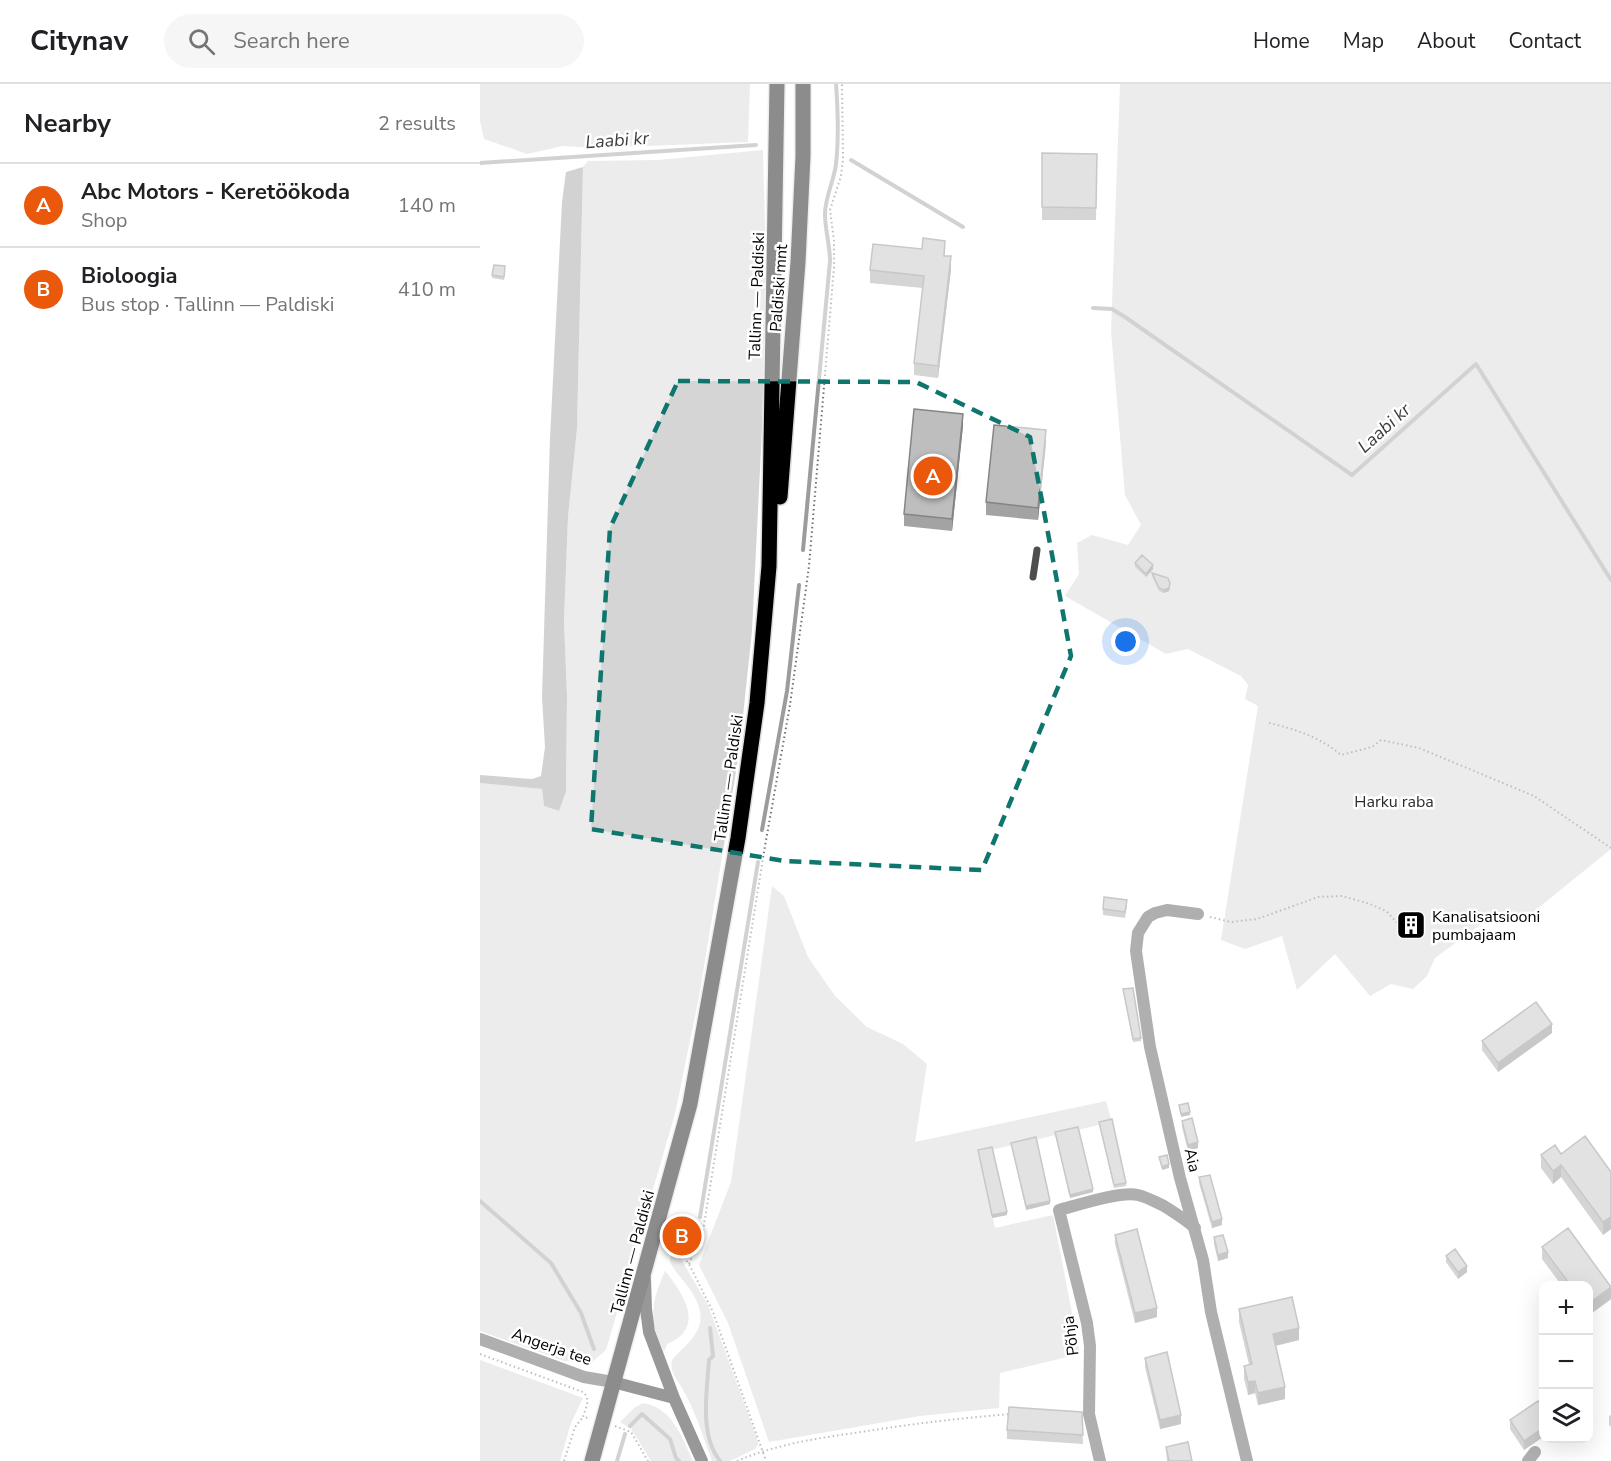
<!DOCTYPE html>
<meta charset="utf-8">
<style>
:root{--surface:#fff;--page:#f6f6f6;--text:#202124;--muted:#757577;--line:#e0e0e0;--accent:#ea580c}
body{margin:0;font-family:"Nunito Sans",sans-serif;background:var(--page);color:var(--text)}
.controls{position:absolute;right:18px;bottom:18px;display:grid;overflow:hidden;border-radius:12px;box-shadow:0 6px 24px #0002}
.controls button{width:54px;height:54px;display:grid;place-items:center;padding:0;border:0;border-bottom:2px solid var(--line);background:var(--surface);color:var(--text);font:30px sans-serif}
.you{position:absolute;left:646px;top:558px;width:21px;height:21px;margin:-15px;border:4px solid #fff;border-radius:50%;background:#1a73e8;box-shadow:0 0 0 9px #1a73e833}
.badge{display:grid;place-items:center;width:39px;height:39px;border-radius:50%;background:var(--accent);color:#fff;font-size:20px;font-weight:700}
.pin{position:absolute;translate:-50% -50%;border:3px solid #fff;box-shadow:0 2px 6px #0006}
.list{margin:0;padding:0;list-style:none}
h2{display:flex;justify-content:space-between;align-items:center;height:78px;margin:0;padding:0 24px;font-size:26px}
h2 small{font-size:20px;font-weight:400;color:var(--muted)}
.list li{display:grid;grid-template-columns:39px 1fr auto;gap:18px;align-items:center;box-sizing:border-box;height:84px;padding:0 24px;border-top:2px solid var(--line)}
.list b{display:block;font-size:22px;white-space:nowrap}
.list p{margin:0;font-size:20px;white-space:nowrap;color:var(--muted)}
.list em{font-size:20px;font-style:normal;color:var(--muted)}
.icon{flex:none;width:33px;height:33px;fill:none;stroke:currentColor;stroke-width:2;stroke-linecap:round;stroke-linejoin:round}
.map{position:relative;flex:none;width:1131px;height:1377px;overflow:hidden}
header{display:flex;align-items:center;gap:36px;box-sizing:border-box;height:84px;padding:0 30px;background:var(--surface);border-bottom:2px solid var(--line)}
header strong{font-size:28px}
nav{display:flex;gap:33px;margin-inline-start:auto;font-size:21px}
.search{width:420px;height:54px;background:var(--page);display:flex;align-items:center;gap:15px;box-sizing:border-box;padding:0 21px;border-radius:33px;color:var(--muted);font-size:22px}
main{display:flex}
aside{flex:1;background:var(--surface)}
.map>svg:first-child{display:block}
.green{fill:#d5d5d5}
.water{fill:#9c9c9c}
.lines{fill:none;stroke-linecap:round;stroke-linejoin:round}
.stream{stroke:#9c9c9c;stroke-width:4}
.primary-casing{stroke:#dbdbdb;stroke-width:18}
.path{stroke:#707070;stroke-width:2;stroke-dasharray:1.5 3;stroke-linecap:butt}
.lane{stroke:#4e4e4e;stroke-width:7}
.street{stroke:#4e4e4e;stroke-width:12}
.secondary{stroke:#1b1b1b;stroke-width:12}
.primary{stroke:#000;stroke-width:15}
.wall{fill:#a3a3a3}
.shaded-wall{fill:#858585}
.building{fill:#bebebe;stroke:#858585;stroke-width:1.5}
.marked{fill:none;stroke:#0f766e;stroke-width:4.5;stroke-dasharray:12 8;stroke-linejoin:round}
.labels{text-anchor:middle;stroke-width:5;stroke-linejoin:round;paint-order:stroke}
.street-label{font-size:16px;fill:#000;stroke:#fff}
.park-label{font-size:16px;fill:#2c2c2c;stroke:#fff}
.poi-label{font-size:16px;fill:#000;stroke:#fff;text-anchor:start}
.water-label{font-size:18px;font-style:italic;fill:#3d3d3d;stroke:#fff}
</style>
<header>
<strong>Citynav</strong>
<div class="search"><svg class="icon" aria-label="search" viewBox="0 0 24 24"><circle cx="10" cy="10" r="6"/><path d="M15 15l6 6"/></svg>Search here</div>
<nav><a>Home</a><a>Map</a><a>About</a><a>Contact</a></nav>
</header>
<main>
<aside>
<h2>Nearby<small>2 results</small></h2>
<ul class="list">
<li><span class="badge">A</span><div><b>Abc Motors - Keretöökoda</b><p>Shop</p></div><em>140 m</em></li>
<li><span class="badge">B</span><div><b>Bioloogia</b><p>Bus stop · Tallinn — Paldiski</p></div><em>410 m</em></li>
</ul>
</aside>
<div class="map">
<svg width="1131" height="1377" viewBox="0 0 1131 1377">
<rect width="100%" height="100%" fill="#fff"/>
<path class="green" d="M0 0H270L268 58 116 64 83 62 47 70 4 55 0 37Z
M640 0H1131V765L1042 837H1005L955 874 947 892 933 905 911 900 890 912 855 870 817 906 802 852 765 865 741 856 778 622 765 615 768 601 761 592 708 565 686 570 585 512 599 490 597 459 612 451 648 461 661 441 645 411 631 247Z
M283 66 286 181 282 345 272 547 259 669 219 913 195 1030 126 1266 111 1279 84 1277 0 1247V699L62 705 64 722 79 727 86 708 87 612 84 537 88 433 97 345 103 83 108 77 178 76Z
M292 802 304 812 328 873 355 912 387 943 423 960 447 980 435 1058 626 1017 632 1038 498 1069 515 1144 573 1131 600 1270 520 1289 519 1324 440 1332 289 1358 248 1239 219 1181 251 1098Z
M194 1163 228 1221 277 1354 278 1361 275 1365 250 1377H232C223 1353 216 1328 203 1306 198 1296 189 1288 192 1276 201 1265 217 1254 220 1239 225 1210 190 1188 190 1176 190 1172 193 1167 194 1163Z
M185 1187C204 1210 226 1244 187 1260L184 1268C168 1236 171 1219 185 1187Z
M0 1276 103 1314 91 1339 80 1377H0Z
M163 1319C193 1324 201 1352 213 1377H171L151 1345 140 1338 154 1324Z"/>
<path class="water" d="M103 83 97 345 88 433 84 537 87 612 86 708 79 727 64 722 62 705 0 699V691L52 695 61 692 65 663 62 613 70 354 82 118 86 88Z"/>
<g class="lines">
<path class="stream" d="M371 76 483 143
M0 79 276 61
M613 224 632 225 645 233 872 391 996 280 1131 496
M323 466 350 177C350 161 345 146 345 130 345 113 354 97 356 80 359 53 358 27 356 0
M282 746 307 607 319 501
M0 1117 71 1179 101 1229 114 1265
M220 1133 278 778
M230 1244 233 1272 229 1276C227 1307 219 1351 240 1377
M150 1342 162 1330 190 1355 196 1374 199 1377
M137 1377 145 1350"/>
<g class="primary-casing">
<path id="primary" d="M300 413 318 178 323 72V0
M112 1377 210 1020 258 754 277 619 289 482 297 0"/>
</g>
<path class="path" d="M789 639C815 645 840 653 861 671L892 663 901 656 939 664 1054 712 1131 764
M730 833 751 838 777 835 838 813 862 812 890 820 906 827 927 849
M222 1147 204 1144 199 1166 209 1180 233 1228 286 1377
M209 1180 223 1147 285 762 310 621 329 482 354 183V157L350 126 361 92 363 75 362 0
M0 1270 103 1308C111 1315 106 1323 103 1333L109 1334
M135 1342 151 1348 168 1377
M84 1377 95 1343 103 1333
M257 1377C297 1360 339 1354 381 1348 431 1340 481 1334 531 1330"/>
<path class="lane" d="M553 493 557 466"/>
<path class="street" d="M718 830 687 826 675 829 668 833 658 849 656 867 670 963 700 1094 723 1176 731 1228 767 1377
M0 1255 104 1293 133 1298
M620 1377 609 1330 610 1262 607 1239 579 1126C598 1121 640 1107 658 1111 667 1113 675 1118 684 1122 695 1129 705 1135 715 1144
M1048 1377 1055 1368"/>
<path class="secondary" d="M165 1195 166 1225 169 1248 194 1314 222 1377
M133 1298 194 1314"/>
<use href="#primary" class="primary"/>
</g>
<path class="wall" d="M617 70 616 136H562V123Z
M465 172 471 185 458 294 434 291V279L443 204 390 199V186Z
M25 186 24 196 12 194V191Z
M483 342 472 447 424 442V430Z
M566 359 558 436 506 431V418Z
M655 479 673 485 666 493 655 483Z
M672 489 690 502 689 507 684 509 679 507 672 492Z
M647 822 645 834 623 831V825Z
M643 905 661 954V957L653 958Z
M1072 949 1018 988 1002 966V957Z
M702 1037 718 1064 708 1067 702 1043Z
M619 1038 646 1099V1102L634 1104Z
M575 1048 613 1108 590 1114Z
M531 1059 570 1120 546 1126Z
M498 1066 527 1131 512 1134Z
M1081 1070 1131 1088V1145L1123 1151 1081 1093 1073 1100 1061 1084V1071Z
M719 1093 742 1141 732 1144 719 1099Z
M635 1151 677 1233 655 1239 635 1160Z
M734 1153 748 1174 738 1177 734 1160Z
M1062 1163 1131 1215 1108 1232V1202H1082L1062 1175Z
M966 1172 987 1188 978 1195 966 1178Z
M759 1225 819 1256 796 1262 805 1315 778 1321 775 1309 768 1311 764 1295V1282L769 1281 759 1238Z
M665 1274 701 1340 680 1345 665 1283Z
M1064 1325V1354L1063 1353 1044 1366 1030 1345V1336Z
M602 1328 603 1360 527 1355V1346Z
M1131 1331V1343L1129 1341V1332Z
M686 1363 712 1377H687Z"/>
<path class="shaded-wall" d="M471 172V185L458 294V282Z
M483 330V342L472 447V435Z
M566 346V359L558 436V424Z
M673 481V485L666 493V490Z
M690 499 689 507 684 509V506Z
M938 839V843L929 847V844Z
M1072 940V949L1018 988V979Z
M710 1028V1031L701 1033V1030Z
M718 1058V1064L708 1067V1061Z
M689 1080V1084L682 1086V1083Z
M1081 1081V1093L1073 1100V1087Z
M613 1105V1108L590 1114V1111Z
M570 1117V1120L546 1126V1122Z
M527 1128V1131L512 1134V1131Z
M1131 1133V1145L1123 1151V1138Z
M742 1135V1141L732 1144V1138Z
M748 1168V1174L738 1177V1171Z
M987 1182V1188L978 1195V1188Z
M1131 1203V1215L1108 1232V1220Z
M677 1224V1233L655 1239V1229Z
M819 1244V1256L793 1262V1250Z
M775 1297V1309L768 1311V1298Z
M805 1303V1315L778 1321V1309Z
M701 1331V1340L680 1345V1336Z
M1063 1344V1353L1044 1366V1357Z"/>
<path class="building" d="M562 69 617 70 616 124 562 123Z
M443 154 465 157 464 172H471L458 282 434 279 444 192 390 186 393 160 442 165Z
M14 181 25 182 24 193 12 191Z
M434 325 483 330 472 435 424 430Z
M514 341 566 346 558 424 506 418Z
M662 471 673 481 666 490 655 479Z
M672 489 688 494 690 499 689 504 684 506 679 504Z
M624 813 647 816 645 828 623 825Z
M933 831 938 839 929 844 924 836Z
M653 904 661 954 653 955 643 905Z
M1056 918 1072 940 1018 979 1002 957Z
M708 1019 710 1028 701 1030 699 1021Z
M712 1034 718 1058 708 1061 702 1037Z
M632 1035 646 1099 634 1101 619 1038Z
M598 1043 613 1105 590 1111 575 1048Z
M1105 1052 1131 1088V1133L1123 1138 1081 1081 1073 1087 1061 1071 1075 1061 1081 1070Z
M556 1053 570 1117 546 1122 531 1059Z
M512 1063 527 1128 512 1131 498 1066Z
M687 1071 689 1080 682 1083 679 1073Z
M730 1091 742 1135 732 1138 719 1093Z
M1088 1144 1131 1203 1108 1220V1202H1091L1062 1163Z
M657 1145 677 1224 655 1229 635 1151Z
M743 1151 748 1168 738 1171 734 1153Z
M975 1165 987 1182 978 1188 966 1172Z
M812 1213 819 1244 793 1250 805 1303 778 1309 775 1297 768 1298 764 1282 772 1280 759 1225Z
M687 1268 701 1331 680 1336 665 1274Z
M1058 1317 1064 1325V1345L1063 1344 1044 1357 1030 1336Z
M529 1323 602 1328 603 1351 527 1346Z
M708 1358 712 1377H689L686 1363Z"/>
<path d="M0 0H1131V1377H0ZM198 297 436 298 550 353 591 572 502 786 305 777 111 745 130 444Z" fill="#fff" fill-opacity=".55" fill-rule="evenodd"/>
<path class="marked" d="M198 297 436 298 550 353 591 572 502 786 305 777 111 745 130 444Z"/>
<defs>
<g id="building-square" transform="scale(1.5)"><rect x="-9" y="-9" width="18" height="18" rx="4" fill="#000" stroke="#fff"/><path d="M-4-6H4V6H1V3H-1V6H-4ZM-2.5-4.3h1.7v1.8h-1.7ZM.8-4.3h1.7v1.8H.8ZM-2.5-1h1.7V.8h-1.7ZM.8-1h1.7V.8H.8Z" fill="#fff"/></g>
</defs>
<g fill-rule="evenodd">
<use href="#building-square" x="931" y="841"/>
</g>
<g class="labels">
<g class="street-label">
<text transform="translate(298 204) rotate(-86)" y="6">Paldiski mnt</text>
<text transform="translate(276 212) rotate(-88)" y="6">Tallinn — Paldiski</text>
<text transform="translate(248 694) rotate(-82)" y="6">Tallinn — Paldiski</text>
<text transform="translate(713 1076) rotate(77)" y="6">Aia</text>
<text transform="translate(152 1168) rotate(-75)" y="6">Tallinn — Paldiski</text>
<text transform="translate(590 1252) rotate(-97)" y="6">Põhja</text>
<text transform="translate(72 1262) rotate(19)" y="6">Angerja tee</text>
</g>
<g class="park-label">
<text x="914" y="723">Harku raba</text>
</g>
<g class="poi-label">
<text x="952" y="838">Kanalisatsiooni<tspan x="952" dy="18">pumbajaam</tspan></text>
</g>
<g class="water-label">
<text transform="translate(137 56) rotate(-4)" y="6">Laabi kr</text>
<text transform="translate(904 344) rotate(-42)" y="6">Laabi kr</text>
</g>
</g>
</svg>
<div class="controls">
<button>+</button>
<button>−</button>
<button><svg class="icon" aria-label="layers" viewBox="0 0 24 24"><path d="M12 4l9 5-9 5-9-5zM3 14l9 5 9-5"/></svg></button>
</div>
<div class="you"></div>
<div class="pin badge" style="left:453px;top:392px">A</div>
<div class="pin badge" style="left:202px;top:1152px">B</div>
</div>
</main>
